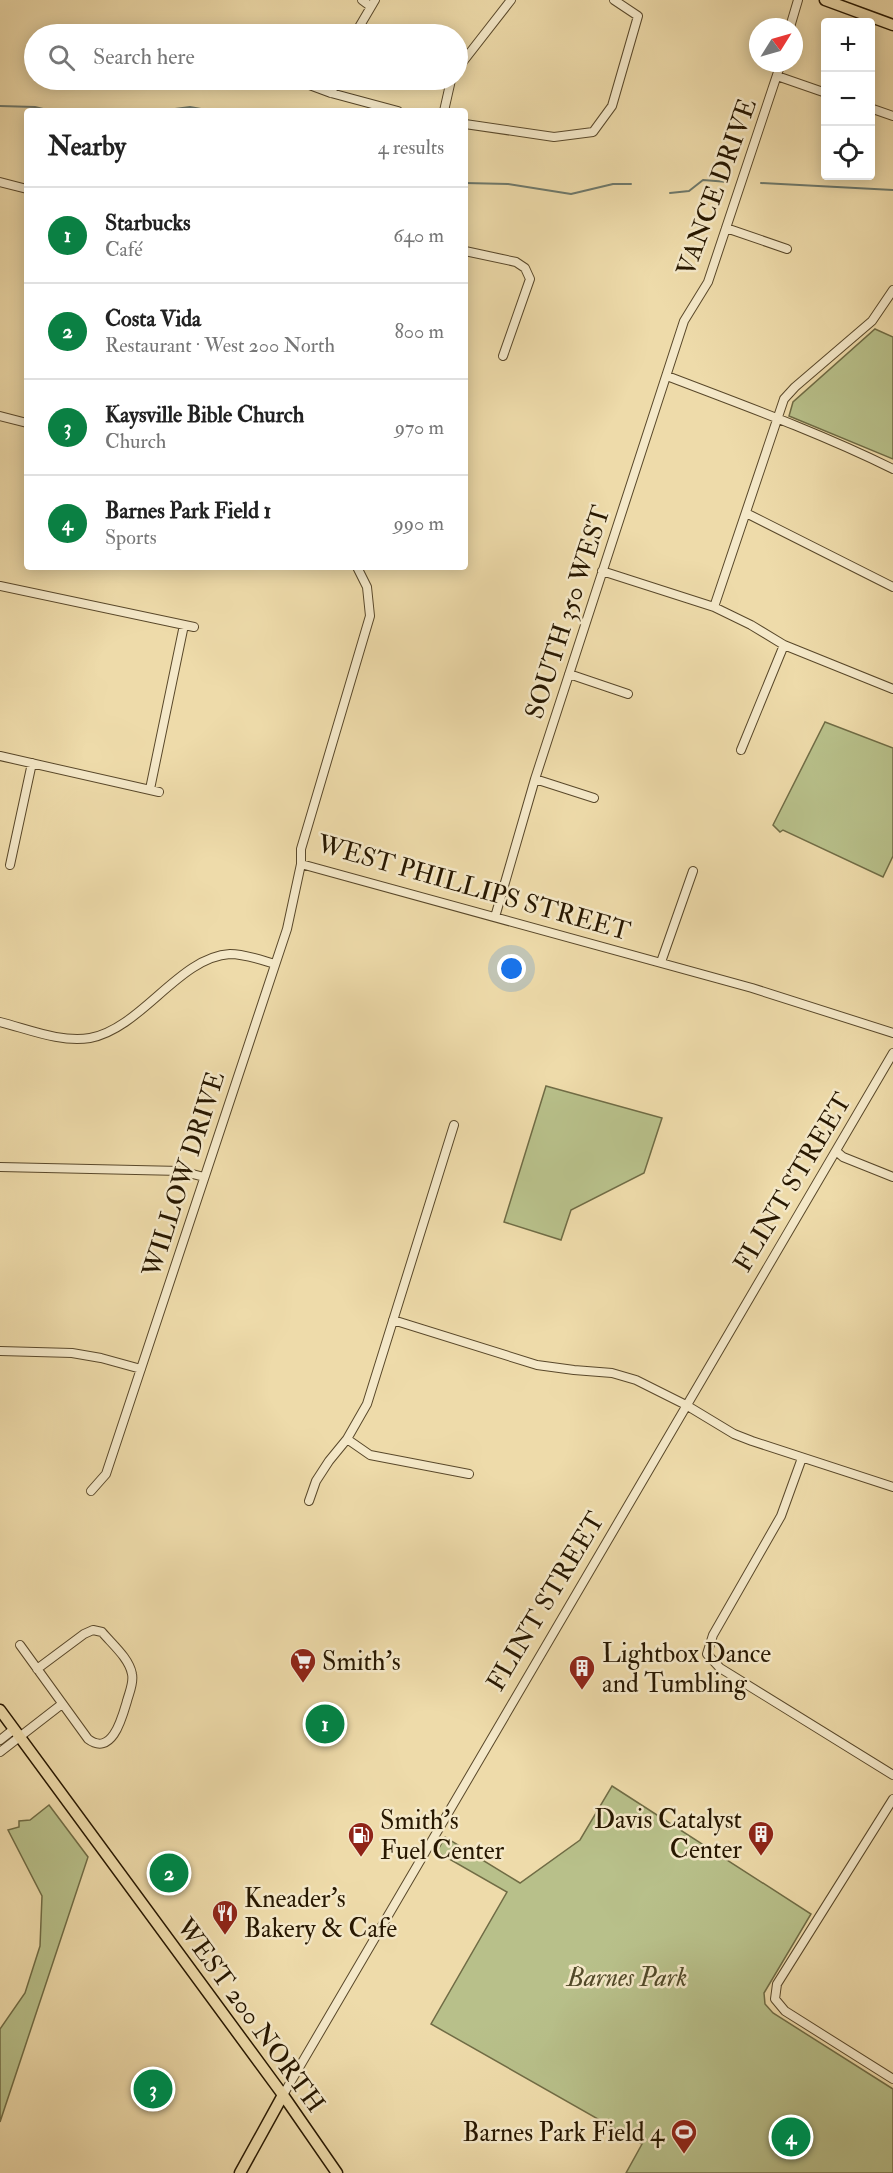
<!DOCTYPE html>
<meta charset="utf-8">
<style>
:root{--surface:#fff;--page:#f6f6f6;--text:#222;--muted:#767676;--line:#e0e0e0;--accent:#0b8043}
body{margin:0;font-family:"IM FELL Double Pica",serif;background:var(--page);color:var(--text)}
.controls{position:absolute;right:18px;top:18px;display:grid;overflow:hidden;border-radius:6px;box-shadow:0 3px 15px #0003}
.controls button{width:54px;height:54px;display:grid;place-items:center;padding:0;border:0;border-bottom:2px solid var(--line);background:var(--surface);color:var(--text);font:30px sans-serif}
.compass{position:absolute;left:749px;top:18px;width:54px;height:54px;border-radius:50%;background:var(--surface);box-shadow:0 3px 15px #0003;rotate:53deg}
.you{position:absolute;left:512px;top:969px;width:21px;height:21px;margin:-15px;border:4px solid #fff;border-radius:50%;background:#1a73e8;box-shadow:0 0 0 9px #1a73e833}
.badge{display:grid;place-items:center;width:39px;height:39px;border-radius:50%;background:var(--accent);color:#fff;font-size:20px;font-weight:700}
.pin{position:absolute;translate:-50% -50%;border:3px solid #fff;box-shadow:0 2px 6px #0006}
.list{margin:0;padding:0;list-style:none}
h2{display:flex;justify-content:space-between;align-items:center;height:78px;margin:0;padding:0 24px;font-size:26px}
h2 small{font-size:20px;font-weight:400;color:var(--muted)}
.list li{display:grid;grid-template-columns:39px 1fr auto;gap:18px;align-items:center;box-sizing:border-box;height:96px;padding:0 24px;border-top:2px solid var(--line)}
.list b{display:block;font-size:22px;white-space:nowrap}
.list p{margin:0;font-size:20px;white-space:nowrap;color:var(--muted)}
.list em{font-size:20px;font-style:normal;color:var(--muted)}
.icon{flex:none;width:33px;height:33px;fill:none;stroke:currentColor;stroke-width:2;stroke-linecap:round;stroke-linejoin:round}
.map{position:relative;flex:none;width:893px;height:2173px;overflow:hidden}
.search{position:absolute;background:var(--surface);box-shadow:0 3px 15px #0003;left:24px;top:24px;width:444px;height:66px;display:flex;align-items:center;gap:15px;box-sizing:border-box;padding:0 21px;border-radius:33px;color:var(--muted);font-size:22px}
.panel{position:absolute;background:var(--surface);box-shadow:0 3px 15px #0003;left:24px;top:108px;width:444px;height:462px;border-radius:6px}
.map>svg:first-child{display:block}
.green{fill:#b8c08a;stroke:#706c45;stroke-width:1.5}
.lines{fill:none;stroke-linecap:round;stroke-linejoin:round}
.stream{stroke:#6d786b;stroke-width:2}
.minor-casing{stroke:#59482a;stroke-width:10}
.major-casing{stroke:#271700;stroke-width:13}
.minor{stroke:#f4e8c8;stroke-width:8}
.major{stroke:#eedbaa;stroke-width:10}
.labels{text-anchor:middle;stroke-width:5;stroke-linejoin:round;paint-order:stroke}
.street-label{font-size:26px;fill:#271700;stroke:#f4e8c8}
.poi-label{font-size:26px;fill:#271700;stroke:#f4e8c8;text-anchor:start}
.park-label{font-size:26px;font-style:italic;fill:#524a29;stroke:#f4e8c8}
</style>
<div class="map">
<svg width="893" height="2173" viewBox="0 0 893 2173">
<rect width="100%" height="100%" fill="#eedbaa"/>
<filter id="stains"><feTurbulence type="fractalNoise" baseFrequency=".00333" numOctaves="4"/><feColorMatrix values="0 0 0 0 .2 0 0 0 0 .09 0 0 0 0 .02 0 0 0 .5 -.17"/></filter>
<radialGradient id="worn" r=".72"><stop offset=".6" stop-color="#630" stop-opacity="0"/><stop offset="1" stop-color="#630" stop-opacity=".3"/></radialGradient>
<path class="green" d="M875 329 893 337V459L789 416 793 402Z
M825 722 893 748V856L883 877 783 830 780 832 773 825Z
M546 1086 662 1118 644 1173 571 1210 561 1240 504 1222Z
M612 1786 811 1914 764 1993 765 2004 773 2013 893 2089V2173H626L642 2144 431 2024 507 1892 437 1852 445 1837 520 1883 580 1840Z
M49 1805 88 1857 0 2122V2029L25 1993 40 1946 42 1896 8 1830 19 1827V1821L30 1820Z"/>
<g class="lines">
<path class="stream" d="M0 106 35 107 51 111
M160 111 190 107 212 111
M465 183 508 184 571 194 613 184H631
M761 183 893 190
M670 193 689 191 703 180 728 182"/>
<g class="minor-casing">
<path id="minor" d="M362 0 370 6
M790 27 798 0
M355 34 375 0
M458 68 511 0
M777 76 826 93
M296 80 331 93 398 111
M331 93 337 80
M870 108 893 116
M444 111 451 80
M465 124 554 137 593 132 612 106 638 16 614 0
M0 182 27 189
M726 228 787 249
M465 251 516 262 525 268 530 279 503 356
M667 376C743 405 820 433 893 469
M0 416 27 423
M746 513 893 587
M602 571 714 607 751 625 784 645 893 689
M0 586 194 627
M714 607 784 399 795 387 872 321 893 290
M569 674 628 694
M741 750 784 645
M0 756 159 792
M535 779 594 798
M150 789 184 625
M301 864 752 988 893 1033
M10 865 32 763
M495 917 535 779 684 321 708 282 781 63
M661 962 693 871
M0 1022C28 1029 61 1043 90 1038 142 1028 179 957 230 954 245 954 261 960 275 964
M836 1151 843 1157 893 1177
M0 1167 181 1171 204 1177
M393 1320 537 1365 574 1370 612 1373 636 1380 686 1405 734 1434 752 1441 893 1487
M0 1351 72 1353 101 1358 141 1369
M347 1439 370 1455 469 1474
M802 1458 781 1516 713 1635 707 1654 720 1668 893 1775
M91 1491 106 1474 287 929 301 864V849L370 616 367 587 357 567
M309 1501 316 1481 329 1461 347 1439 367 1404 454 1125
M20 1645 88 1739C112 1757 122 1718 127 1701 129 1693 134 1683 132 1674 129 1658 112 1644 102 1632L93 1630 84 1634 37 1669
M0 1740 14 1729
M0 1752 62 1704
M893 1799 777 1984 775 1999 785 2011 893 2079
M283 2095 893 1053"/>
</g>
<g class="major-casing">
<path id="major" d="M825 0 893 25
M0 1710 283 2095 337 2173
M240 2173 283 2095"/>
</g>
<use href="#minor" class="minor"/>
<use href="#major" class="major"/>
</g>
<defs>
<g id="supermarket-pin" transform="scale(1.35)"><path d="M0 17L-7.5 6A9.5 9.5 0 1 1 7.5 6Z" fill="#8f2418" stroke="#f4e8c8"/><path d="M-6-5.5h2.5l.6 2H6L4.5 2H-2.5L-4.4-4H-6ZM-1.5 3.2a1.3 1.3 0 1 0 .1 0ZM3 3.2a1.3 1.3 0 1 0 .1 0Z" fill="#fff"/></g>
<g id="building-pin" transform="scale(1.35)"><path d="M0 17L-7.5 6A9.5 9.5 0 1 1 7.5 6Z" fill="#8f2418" stroke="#f4e8c8"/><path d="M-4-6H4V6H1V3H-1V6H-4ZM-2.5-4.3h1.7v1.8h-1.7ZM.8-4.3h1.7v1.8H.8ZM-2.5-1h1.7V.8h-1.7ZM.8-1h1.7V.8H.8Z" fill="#fff"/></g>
<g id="fuel-pin" transform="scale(1.35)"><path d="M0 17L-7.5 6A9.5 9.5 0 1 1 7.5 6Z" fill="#8f2418" stroke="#f4e8c8"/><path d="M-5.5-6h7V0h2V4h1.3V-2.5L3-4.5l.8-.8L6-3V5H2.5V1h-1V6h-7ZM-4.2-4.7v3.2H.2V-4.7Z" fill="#fff"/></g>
<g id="restaurant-pin" transform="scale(1.35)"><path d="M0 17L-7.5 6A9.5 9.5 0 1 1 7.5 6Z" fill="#8f2418" stroke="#f4e8c8"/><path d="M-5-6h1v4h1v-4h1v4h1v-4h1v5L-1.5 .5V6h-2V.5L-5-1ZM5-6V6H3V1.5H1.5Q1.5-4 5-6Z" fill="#fff"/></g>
<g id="stadium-pin" transform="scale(1.35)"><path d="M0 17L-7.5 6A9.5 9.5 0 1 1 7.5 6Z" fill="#8f2418" stroke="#f4e8c8"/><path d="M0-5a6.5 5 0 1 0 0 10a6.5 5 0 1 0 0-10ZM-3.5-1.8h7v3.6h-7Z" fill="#fff"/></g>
</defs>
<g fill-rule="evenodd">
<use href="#supermarket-pin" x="303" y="1661"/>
<use href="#building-pin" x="582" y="1668"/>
<use href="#building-pin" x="761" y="1834"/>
<use href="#fuel-pin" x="361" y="1835"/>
<use href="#restaurant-pin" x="225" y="1913"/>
<use href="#stadium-pin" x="684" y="2132"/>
</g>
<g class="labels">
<g class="street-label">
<text transform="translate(716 187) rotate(-70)" y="9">VANCE DRIVE</text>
<text transform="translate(567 612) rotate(-72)" y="9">SOUTH 350 WEST</text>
<text transform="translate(474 887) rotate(16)" y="9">WEST PHILLIPS STREET</text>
<text transform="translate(183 1174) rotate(-72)" y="9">WILLOW DRIVE</text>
<text transform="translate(792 1182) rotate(-59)" y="9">FLINT STREET</text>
<text transform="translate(545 1601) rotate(-59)" y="9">FLINT STREET</text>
<text transform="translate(251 2015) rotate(54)" y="9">WEST 200 NORTH</text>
</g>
<g class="poi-label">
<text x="602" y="1662">Lightbox Dance<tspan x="602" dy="30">and Tumbling</tspan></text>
<text x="322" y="1670">Smith's</text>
<text x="742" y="1828" text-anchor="end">Davis Catalyst<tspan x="742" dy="30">Center</tspan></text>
<text x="380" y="1829">Smith's<tspan x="380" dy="30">Fuel Center</tspan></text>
<text x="244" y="1907">Kneader's<tspan x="244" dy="30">Bakery &amp; Cafe</tspan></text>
<text x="664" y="2141" text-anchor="end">Barnes Park Field 4</text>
</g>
<g class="park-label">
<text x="627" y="1986">Barnes Park</text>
</g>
</g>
<rect width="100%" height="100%" filter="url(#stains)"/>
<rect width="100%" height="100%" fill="url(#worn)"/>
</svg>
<div class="controls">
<button>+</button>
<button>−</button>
<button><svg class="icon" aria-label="locate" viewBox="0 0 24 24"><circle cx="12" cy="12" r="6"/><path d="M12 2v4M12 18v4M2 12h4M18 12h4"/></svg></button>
</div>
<svg class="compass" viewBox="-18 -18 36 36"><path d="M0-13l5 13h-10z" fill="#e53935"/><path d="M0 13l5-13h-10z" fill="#767676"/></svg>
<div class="you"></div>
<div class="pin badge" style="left:325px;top:1724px">1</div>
<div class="pin badge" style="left:169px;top:1873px">2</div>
<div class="pin badge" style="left:153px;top:2089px">3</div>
<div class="pin badge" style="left:791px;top:2137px">4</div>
<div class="search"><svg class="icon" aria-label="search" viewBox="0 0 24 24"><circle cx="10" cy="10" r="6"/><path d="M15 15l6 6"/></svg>Search here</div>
<section class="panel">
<h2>Nearby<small>4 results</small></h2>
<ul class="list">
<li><span class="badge">1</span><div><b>Starbucks</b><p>Café</p></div><em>640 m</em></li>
<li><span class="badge">2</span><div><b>Costa Vida</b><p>Restaurant · West 200 North</p></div><em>800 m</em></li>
<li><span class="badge">3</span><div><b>Kaysville Bible Church</b><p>Church</p></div><em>970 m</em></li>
<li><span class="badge">4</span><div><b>Barnes Park Field 1</b><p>Sports</p></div><em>990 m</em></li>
</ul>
</section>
</div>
